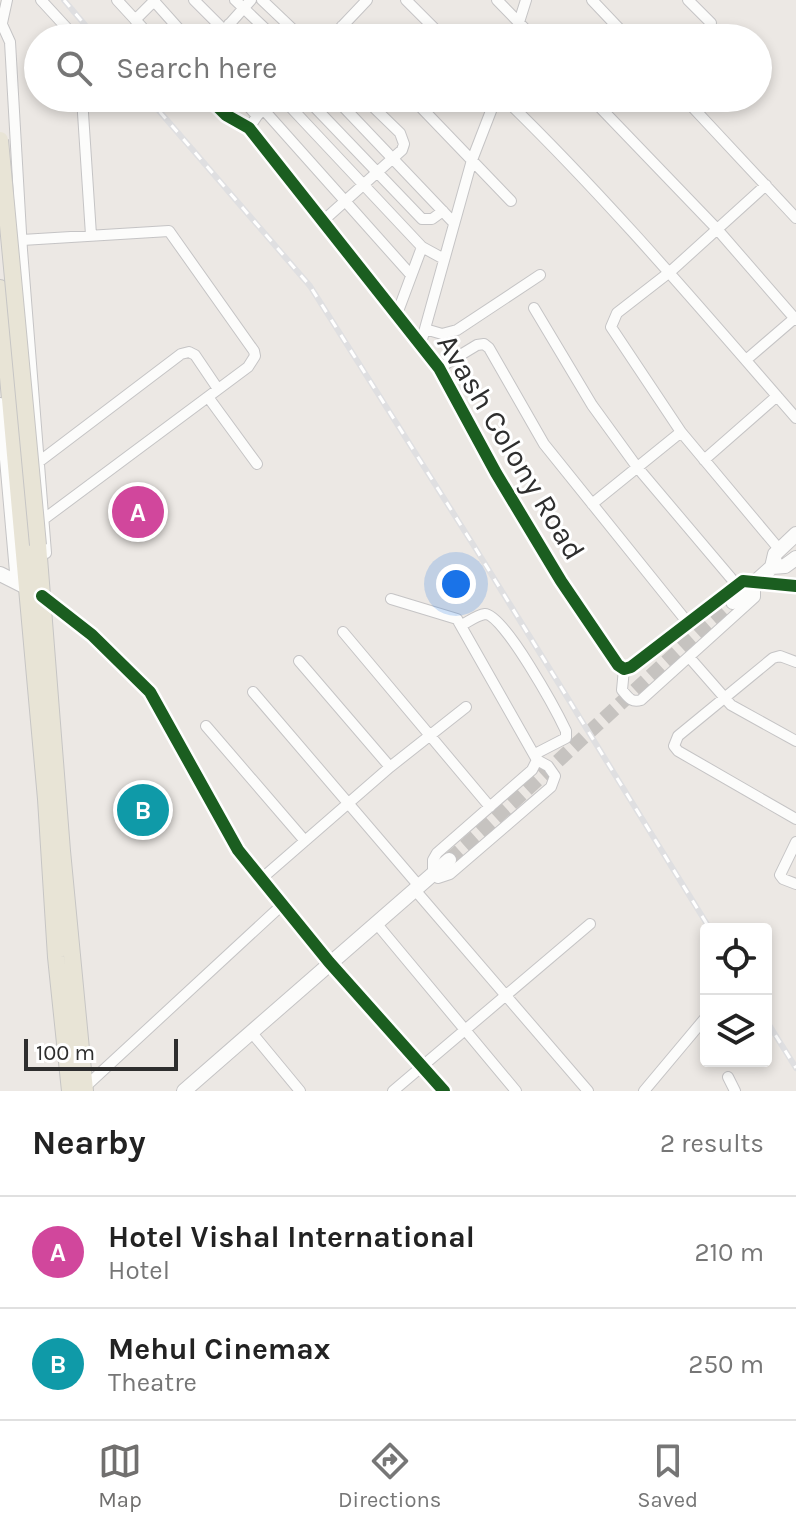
<!DOCTYPE html>
<style>
:root{--surface:#fff;--page:#f2f2f2;--text:#222;--muted:#767676;--line:#e0e0e0;--accent:#706f6e}
body{margin:0;font-family:Karla,sans-serif;background:var(--page);color:var(--text)}
.controls{position:absolute;right:24px;bottom:24px;display:grid;overflow:hidden;border-radius:8px;box-shadow:0 4px 12px #0003}
.controls button{width:72px;height:72px;display:grid;place-items:center;padding:0;border:0;border-bottom:2px solid var(--line);background:var(--surface);color:var(--text);font:40px sans-serif}
.scale{position:absolute;left:24px;bottom:20px;width:154px;box-sizing:border-box;padding-left:8px;border:4px solid #2e2e2e;border-top:0;font-size:22px;line-height:28px;white-space:nowrap;color:#2e2e2e;-webkit-text-stroke:6px #fff;paint-order:stroke}
.you{position:absolute;left:456px;top:584px;width:28px;height:28px;margin:-20px;border:6px solid #fff;border-radius:50%;background:#1a73e8;box-shadow:0 0 0 12px #1a73e833}
.badge{display:grid;place-items:center;width:52px;height:52px;border-radius:50%;background:var(--accent);color:#fff;font-size:26px;font-weight:700}
.pin{position:absolute;translate:-50% -50%;border:4px solid #fff;box-shadow:0 2px 8px #0006}
.list{margin:0;padding:0;list-style:none}
h2{display:flex;justify-content:space-between;align-items:center;height:104px;margin:0;padding:0 32px;font-size:34px}
h2 small{font-size:26px;font-weight:400;color:var(--muted)}
.list li{display:grid;grid-template-columns:52px 1fr auto;gap:24px;align-items:center;box-sizing:border-box;height:112px;padding:0 32px;border-top:2px solid var(--line)}
.list b{display:block;font-size:30px;white-space:nowrap}
.list p{margin:0;font-size:26px;white-space:nowrap;color:var(--muted)}
.list em{font-size:26px;font-style:normal;color:var(--muted)}
.icon{flex:none;width:44px;height:44px;fill:none;stroke:currentColor;stroke-width:2;stroke-linecap:round;stroke-linejoin:round}
.map{position:relative;flex:none;width:796px;height:1091px;overflow:hidden}
.search{position:absolute;background:var(--surface);box-shadow:0 4px 12px #0003;left:24px;right:24px;top:24px;height:88px;display:flex;align-items:center;gap:20px;box-sizing:border-box;padding:0 28px;border-radius:44px;color:var(--muted);font-size:30px}
.sheet{height:328px;background:var(--surface)}
nav{display:flex;justify-content:space-around;align-items:center;box-sizing:border-box;height:112px;border-top:2px solid var(--line);background:var(--surface);font-size:22px;color:var(--muted)}
nav a{display:grid;justify-items:center;gap:4px}
nav .on{color:var(--accent)}
.map>svg:first-child{display:block}
.lines{fill:none;stroke-linecap:round;stroke-linejoin:round}
.secondary-tunnel{stroke:#c6c3c0;stroke-width:14;stroke-dasharray:14 7;stroke-linecap:butt}
.street-casing{stroke:#c5c4c5;stroke-width:12}
.secondary-casing{stroke:#c5c4c5;stroke-width:16}
.primary-casing{stroke:#c6c5c4;stroke-width:18}
.street{stroke:#fcfcfb;stroke-width:10}
.secondary{stroke:#fcfcfb;stroke-width:14}
.primary{stroke:#e8e4d6;stroke-width:16}
.rail-casing{stroke:#dfdfe1;stroke-width:6}
.rail{stroke:#fff;stroke-width:3;stroke-dasharray:9;stroke-linecap:butt}
.primary-bridge-casing{stroke:#c6c5c4;stroke-width:18;stroke-linecap:butt}
.primary-bridge{stroke:#e8e4d6;stroke-width:16}
.cycleway-casing{stroke:#fff;stroke-width:17}
.cycleway{stroke:#1b5e20;stroke-width:12}
.labels{text-anchor:middle;stroke-width:6;stroke-linejoin:round;paint-order:stroke}
.street-label{font-size:30px;fill:#2e2e2e;stroke:#fff}
</style>
<div class="map">
<svg width="796" height="1091" viewBox="0 0 796 1091">
<rect width="100%" height="100%" fill="#ece8e4"/>
<g class="lines">
<path class="secondary-tunnel" d="M449 860C545 775 637 686 733 602"/>
<g class="street-casing">
<path id="street" d="M41 0 76 38
M117 0 152 38
M153 0 187 38
M194 0 224 30
M235 0 275 38
M262 0 302 38
M406 0 444 38
M497 0 534 38
M592 0 628 38
M688 0 711 23
M0 20 10 42 22 250 46 553
M135 20 155 0
M2 23 7 0
M229 24 245 38
M342 26 353 38
M217 38 251 0
M331 38 367 0
M514 38 526 0
M82 98 91 235
M209 98 226 115 249 128 439 368 496 473 561 581 618 665 624 669 631 667 743 581 796 586
M241 98 257 116
M282 98 422 247 444 259
M306 98 422 219H432L443 211
M335 98 454 223
M412 98 511 201
M504 98C608 199 701 309 796 418
M591 98 717 229 796 320
M684 98 796 218
M263 109 411 275
M249 128 257 116 273 98
M766 185 671 271 617 313 611 327 681 432 779 549
M324 220 402 150 404 144 400 133 364 98
M22 240 169 231 254 351 255 356 248 367 44 519
M534 308 592 405 637 467 736 584
M397 314 422 247
M425 329 442 334 457 330 540 275
M421 343 472 160 496 98
M746 360 796 317
M439 368 477 345 484 344 489 348 544 444 688 623
M208 397 257 464
M0 403 16 583
M704 460 777 396
M40 461 181 354 189 352 195 355 218 389
M592 504 681 432
M42 596 92 635 150 692 238 850 329 962 444 1091
M391 599 457 619 537 760 532 770 437 853 433 860V874L438 878 450 874 551 787 555 776 548 766 537 760
M462 625C468 622 477 615 485 614 504 614 557 712 566 731V738L535 754
M343 632 490 807
M689 657 731 705 796 741
M299 661 390 767
M796 662 780 656 773 658 678 736 674 746 678 751 796 819
M624 669 622 690C628 697 631 703 641 700L755 597V583
M253 692 419 886
M206 726 305 841
M796 842 780 875 783 879 796 884
M260 880 390 767 466 707
M415 890 588 1091
M376 923 516 1091
M252 1033 300 1091
M728 1077 735 1091
M84 1088 282 905
M393 1091 590 924
M644 1091 706 1017"/>
</g>
<g class="secondary-casing">
<path id="secondary" d="M772 567 785 566 796 558
M0 574 26 587
M733 602 772 567 775 554 796 534
M184 1091 449 860"/>
</g>
<g class="primary-casing">
<path id="primary" d="M0 288 46 799 56 957 70 1091
M38 545 62 851 85 1091"/>
</g>
<use href="#street" class="street"/>
<use href="#secondary" class="secondary"/>
<use href="#primary" class="primary"/>
<g class="rail-casing">
<path id="rail" d="M64 0 96 38
M148 98 310 286 474 546 710 929
M766 1020 796 1068"/>
</g>
<use href="#rail" class="rail"/>
<g class="primary-bridge-casing">
<path id="primary-bridge" d="M0 140 38 545"/>
</g>
<use href="#primary-bridge" class="primary-bridge"/>
<g class="cycleway-casing">
<path id="cycleway" d="M209 98 226 115 249 128 439 368 496 473 561 581 618 665 624 669 631 667 743 581 796 586
M42 596 92 635 150 692 238 850 329 962 444 1091"/>
</g>
<use href="#cycleway" class="cycleway"/>
</g>
<g class="labels">
<g class="street-label">
<text transform="translate(511 447) rotate(59)" y="10">Avash Colony Road</text>
</g>
</g>
</svg>
<div class="controls">
<button><svg class="icon" aria-label="locate" viewBox="0 0 24 24"><circle cx="12" cy="12" r="6"/><path d="M12 2v4M12 18v4M2 12h4M18 12h4"/></svg></button>
<button><svg class="icon" aria-label="layers" viewBox="0 0 24 24"><path d="M12 4l9 5-9 5-9-5zM3 14l9 5 9-5"/></svg></button>
</div>
<div class="scale">100 m</div>
<div class="you"></div>
<div class="pin badge" style="left:138px;top:512px;background:#d1479c">A</div>
<div class="pin badge" style="left:143px;top:810px;background:#0f9aa8">B</div>
<div class="search"><svg class="icon" aria-label="search" viewBox="0 0 24 24"><circle cx="10" cy="10" r="6"/><path d="M15 15l6 6"/></svg>Search here</div>
</div>
<section class="sheet">
<h2>Nearby<small>2 results</small></h2>
<ul class="list">
<li><span class="badge" style="background:#d1479c">A</span><div><b>Hotel Vishal International</b><p>Hotel</p></div><em>210 m</em></li>
<li><span class="badge" style="background:#0f9aa8">B</span><div><b>Mehul Cinemax</b><p>Theatre</p></div><em>250 m</em></li>
</ul>
</section>
<nav>
<a class="on"><svg class="icon" aria-label="map" viewBox="0 0 24 24"><path d="M3 6l6-2 6 2 6-2v14l-6 2-6-2-6 2zM9 4v14M15 6v14"/></svg>Map</a>
<a><svg class="icon" aria-label="directions" viewBox="0 0 24 24"><path d="M12 3l9 9-9 9-9-9zM9 14v-3h6M13 9l2 2-2 2"/></svg>Directions</a>
<a><svg class="icon" aria-label="saved" viewBox="0 0 24 24"><path d="M7 4h10v16l-5-4-5 4z"/></svg>Saved</a>
</nav>
